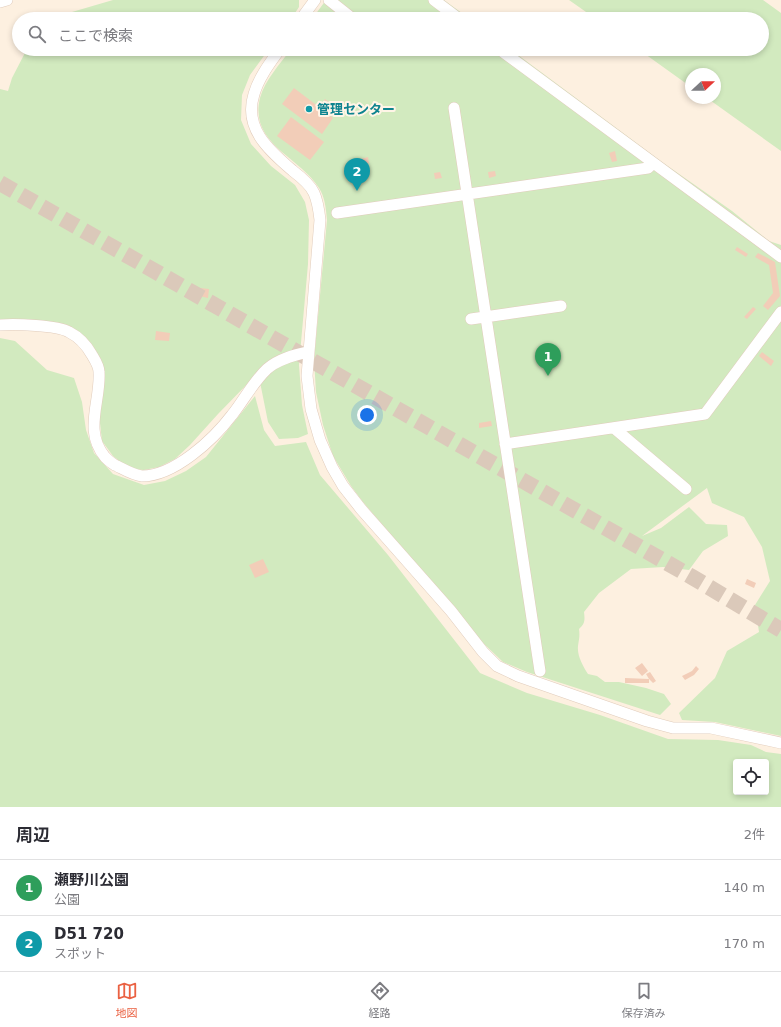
<!DOCTYPE html>
<html lang="ja">
<meta charset="utf-8">
<style>
:root{--surface:#fff;--page:#f2f2f3;--text:#2b2b33;--muted:#7c7c81;--line:#e1e1e2;--accent:#ea6142}
body{margin:0;font-family:"DejaVu Sans","Noto Sans JP",sans-serif;background:var(--page);color:var(--text)}
.controls{position:absolute;right:12px;bottom:12px;display:grid;overflow:hidden;border-radius:4px;box-shadow:0 2px 6px #0003}
.controls button{width:36px;height:36px;display:grid;place-items:center;padding:0;border:0;border-bottom:1px solid var(--line);background:var(--surface);color:var(--text);font:20px sans-serif}
.compass{position:absolute;left:685px;top:68px;width:36px;height:36px;border-radius:50%;background:var(--surface);box-shadow:0 2px 6px #0003;rotate:68deg}
.you{position:absolute;left:367px;top:415px;width:14px;height:14px;margin:-10px;border:3px solid #fff;border-radius:50%;background:#1a73e8;box-shadow:0 0 0 6px #1a73e833}
.badge{display:grid;place-items:center;width:26px;height:26px;border-radius:50%;background:var(--accent);color:#fff;font-size:13px;font-weight:700}
.pin{position:absolute;translate:-50% -33px;filter:drop-shadow(0 1px 2px #0008)}
.pin::after{content:'';position:absolute;top:21px;width:14px;height:12px;background:inherit;clip-path:polygon(0 0,100% 0,50% 100%)}
.list{margin:0;padding:0;list-style:none}
h2{display:flex;justify-content:space-between;align-items:center;height:52px;margin:0;padding:0 16px;font-size:17px}
h2 small{font-size:13px;font-weight:400;color:var(--muted)}
.list li{display:grid;grid-template-columns:26px 1fr auto;gap:12px;align-items:center;box-sizing:border-box;height:56px;padding:0 16px;border-top:1px solid var(--line)}
.list b{display:block;font-size:15px;white-space:nowrap}
.list p{margin:0;font-size:13px;white-space:nowrap;color:var(--muted)}
.list em{font-size:13px;font-style:normal;color:var(--muted)}
.icon{flex:none;width:22px;height:22px;fill:none;stroke:currentColor;stroke-width:2;stroke-linecap:round;stroke-linejoin:round}
.map{position:relative;flex:none;width:781px;height:807px;overflow:hidden}
.search{position:absolute;background:var(--surface);box-shadow:0 2px 6px #0003;left:12px;right:12px;top:12px;height:44px;display:flex;align-items:center;gap:10px;box-sizing:border-box;padding:0 14px;border-radius:22px;color:var(--muted);font-size:15px}
.sheet{height:164px;background:var(--surface)}
nav{display:flex;justify-content:space-around;align-items:center;box-sizing:border-box;height:56px;border-top:1px solid var(--line);background:var(--surface);font-size:11px;color:var(--muted)}
nav a{display:grid;justify-items:center;gap:2px}
nav .on{color:var(--accent)}
.map>svg:first-child{display:block}
.green{fill:#d2eabf;fill-rule:evenodd}
.building{fill:#f2cdb8}
.lines{fill:none;stroke-linecap:round;stroke-linejoin:round}
.highway-tunnel{stroke:#dbc9ba;stroke-width:16;stroke-dasharray:16 8;stroke-linecap:butt}
.minor-casing{stroke:#e1ccbc;stroke-width:12}
.minor{stroke:#fff;stroke-width:11}
.culture-dot{fill:#0f9aa8;stroke:#fff5e7;stroke-width:1.5}
.labels{text-anchor:middle;stroke-width:4;stroke-linejoin:round;paint-order:stroke}
.culture-label{font-size:13px;font-weight:bold;fill:#0d838f;stroke:#fff5e7;text-anchor:start}
</style>
<div class="map">
<svg width="781" height="807" viewBox="0 0 781 807">
<rect width="100%" height="100%" fill="#fdf0e0"/>
<path class="green" d="M113 0H299V7L291 19H48Z
M326 0H444L470 19H312Z
M569 0H763L781 13V151L707 98H715V74H691V87L638 49H762V19H596Z
M27 49H269L250 75 242 95 241 120 251 144 271 166 295 185 305 202 309 220 308 264 299 365 302 405 308 434 298 438 279 439 268 422 260 382 256 375 218 414 190 445 175 459 159 467 144 470 130 469 113 456 102 441 99 414 101 362 93 346 82 336 28 321 0 319V89L8 91 12 78Z
M291 49H510L662 162 732 211 769 241 781 245V736L715 722 682 720 679 713 715 678 727 651 759 632 755 605 770 581 762 547 744 517 712 503 707 488 642 536 661 528 689 507 706 524 727 525 728 536 703 551 689 570 663 567 631 569 599 593 584 612C585 620 585 624 579 629 580 636 579 639 578 646 577 656 583 666 588 674L597 676 605 682H619L646 688 664 694 671 704 660 715 527 672 503 662 481 641 363 502 351 486 333 456 323 425 316 392 314 360 327 220C326 209 325 197 319 188 299 156 249 144 260 98 265 80 280 64 291 49Z
M0 338 15 341 47 370 74 378 82 402 86 430 94 453 113 474 144 485 165 481 186 471 206 457 255 396 264 430 275 446 306 442 320 475 388 555 480 673 527 693 600 715 668 739 718 740 751 745 766 752 781 754V807H0ZM736 762H766V792H736Z"/>
<path class="building" d="M294 88 319 107 325 99 332 104 326 112 333 118 322 134 282 104Z
M291 117 324 142 310 160 277 136Z
M615 151 617 161 612 162 609 153Z
M368 157 369 163 363 165 361 159Z
M495 171 496 176 489 178 488 172Z
M440 172 442 178 435 179 434 173Z
M737 247 748 254 746 257 735 250Z
M758 253 775 262 780 296 768 310 763 306 773 293 769 265 755 257Z
M200 288 209 289 208 298 199 296Z
M753 307 756 309 747 319 744 317Z
M156 331 170 333 169 341 155 340Z
M762 352 774 361 771 366 759 356Z
M491 421 492 426 479 428V423Z
M263 559 269 572 255 578 249 565Z
M747 579 756 583 754 588 745 584Z
M642 663 648 671 642 676 635 668Z
M696 666 699 669 694 675 685 680 682 676 692 671Z
M650 672 656 681 653 683 649 679V683H625V678L649 679 646 674Z"/>
<g class="lines">
<path class="highway-tunnel" d="M0 183 692 577 781 630"/>
<g class="minor-casing">
<path id="minor" d="M329 0 353 19
M434 0 459 19
M0 2 7 0
M301 19 315 0
M280 49C270 63 259 77 254 94 243 129 270 151 293 171 301 177 310 184 314 193 318 202 319 211 320 220L307 376 311 409 320 440 332 467 343 486 361 509 451 611 483 652 497 666 518 676 647 721 673 728H711L781 743
M499 49 781 257
M454 108 540 671
M337 213 648 168 653 163
M471 319 561 306
M0 325C15 324 57 325 69 332 79 337 87 346 92 355 95 360 99 366 99 372 101 401 83 431 105 457 109 461 112 464 117 466 125 470 133 475 142 476 174 476 213 440 232 415 244 400 253 382 267 369 278 359 294 355 308 352
M614 428 686 489
M505 444 705 414 781 312"/>
</g>
<use href="#minor" class="minor"/>
</g>
<circle class="culture-dot" cx="309" cy="109" r="4"/>
<g class="labels">
<g class="culture-label">
<text x="317" y="114">管理センター</text>
</g>
</g>
</svg>
<div class="controls">
<button><svg class="icon" aria-label="locate" viewBox="0 0 24 24"><circle cx="12" cy="12" r="6"/><path d="M12 2v4M12 18v4M2 12h4M18 12h4"/></svg></button>
</div>
<svg class="compass" viewBox="-18 -18 36 36"><path d="M0-13l5 13h-10z" fill="#e53935"/><path d="M0 13l5-13h-10z" fill="#7c7c81"/></svg>
<div class="you"></div>
<div class="pin badge" style="left:548px;top:376px;background:#2e9e5b">1</div>
<div class="pin badge" style="left:357px;top:191px;background:#0f9aa8">2</div>
<div class="search"><svg class="icon" aria-label="search" viewBox="0 0 24 24"><circle cx="10" cy="10" r="6"/><path d="M15 15l6 6"/></svg>ここで検索</div>
</div>
<section class="sheet">
<h2>周辺<small>2件</small></h2>
<ul class="list">
<li><span class="badge" style="background:#2e9e5b">1</span><div><b>瀬野川公園</b><p>公園</p></div><em>140 m</em></li>
<li><span class="badge" style="background:#0f9aa8">2</span><div><b>D51 720</b><p>スポット</p></div><em>170 m</em></li>
</ul>
</section>
<nav>
<a class="on"><svg class="icon" aria-label="map" viewBox="0 0 24 24"><path d="M3 6l6-2 6 2 6-2v14l-6 2-6-2-6 2zM9 4v14M15 6v14"/></svg>地図</a>
<a><svg class="icon" aria-label="directions" viewBox="0 0 24 24"><path d="M12 3l9 9-9 9-9-9zM9 14v-3h6M13 9l2 2-2 2"/></svg>経路</a>
<a><svg class="icon" aria-label="saved" viewBox="0 0 24 24"><path d="M7 4h10v16l-5-4-5 4z"/></svg>保存済み</a>
</nav>
